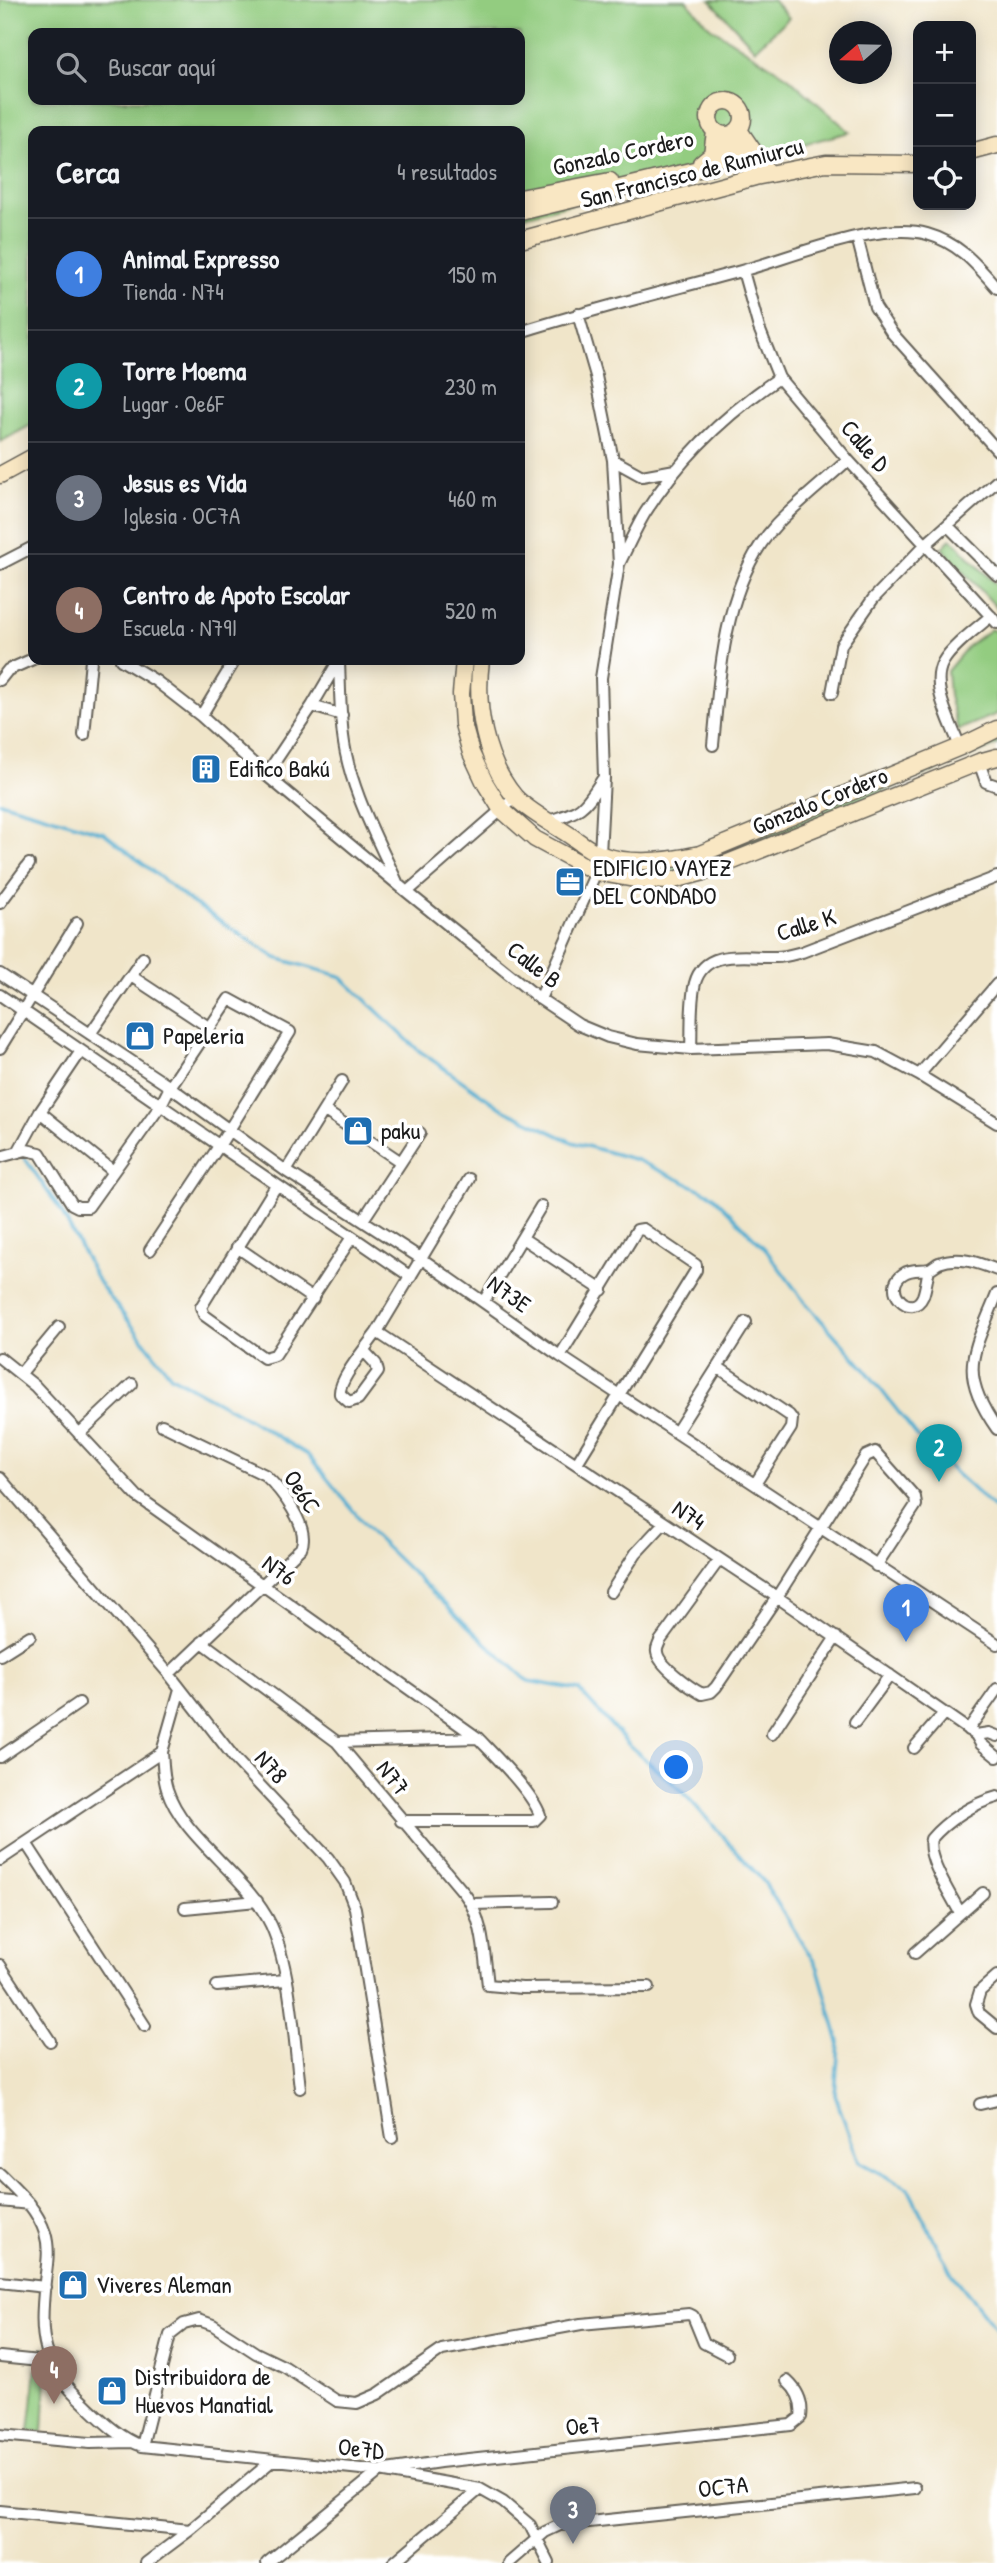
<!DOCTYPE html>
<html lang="es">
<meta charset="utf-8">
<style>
:root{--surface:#171b24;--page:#242831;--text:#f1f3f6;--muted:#9ea1a6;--line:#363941;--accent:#db2777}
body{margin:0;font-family:"Patrick Hand",sans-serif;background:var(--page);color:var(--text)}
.controls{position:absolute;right:21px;top:21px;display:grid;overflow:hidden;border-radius:14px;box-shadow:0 4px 18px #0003}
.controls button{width:63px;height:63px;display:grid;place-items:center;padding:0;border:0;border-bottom:2px solid var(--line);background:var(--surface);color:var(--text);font:35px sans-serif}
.compass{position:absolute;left:829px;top:21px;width:63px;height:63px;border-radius:50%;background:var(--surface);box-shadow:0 4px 18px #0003;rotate:250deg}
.you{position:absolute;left:677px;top:1768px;width:24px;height:24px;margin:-18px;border:5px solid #fff;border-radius:50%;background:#1a73e8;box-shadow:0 0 0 10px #1a73e833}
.badge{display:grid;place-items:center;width:46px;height:46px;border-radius:50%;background:var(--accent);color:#fff;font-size:23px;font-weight:700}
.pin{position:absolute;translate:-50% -58px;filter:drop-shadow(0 2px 4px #0008)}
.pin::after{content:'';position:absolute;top:37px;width:24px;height:21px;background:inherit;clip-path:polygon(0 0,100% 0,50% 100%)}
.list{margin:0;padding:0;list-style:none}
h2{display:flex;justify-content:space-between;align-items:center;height:91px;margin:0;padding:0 28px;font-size:30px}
h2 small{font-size:23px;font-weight:400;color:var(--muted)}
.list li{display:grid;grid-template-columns:46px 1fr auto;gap:21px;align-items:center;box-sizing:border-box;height:112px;padding:0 28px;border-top:2px solid var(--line)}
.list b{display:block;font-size:26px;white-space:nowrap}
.list p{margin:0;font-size:23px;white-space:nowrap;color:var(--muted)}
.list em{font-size:23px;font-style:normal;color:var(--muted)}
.icon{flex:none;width:38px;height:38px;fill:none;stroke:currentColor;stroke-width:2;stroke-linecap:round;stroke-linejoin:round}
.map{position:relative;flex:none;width:997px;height:2563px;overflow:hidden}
.search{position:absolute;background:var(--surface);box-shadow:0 4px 18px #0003;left:28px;top:28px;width:497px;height:77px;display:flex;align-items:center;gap:18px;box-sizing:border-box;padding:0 24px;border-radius:14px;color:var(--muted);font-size:26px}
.panel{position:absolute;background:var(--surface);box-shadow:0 4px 18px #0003;left:28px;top:126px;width:497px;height:539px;border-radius:14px}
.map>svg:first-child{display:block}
.green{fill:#93cc80;stroke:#58744e;stroke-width:2;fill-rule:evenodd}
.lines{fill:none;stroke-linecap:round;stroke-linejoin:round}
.stream{stroke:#52add0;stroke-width:3.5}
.street-casing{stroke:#666259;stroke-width:14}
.secondary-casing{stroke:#666259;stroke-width:19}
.street{stroke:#fff;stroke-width:10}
.secondary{stroke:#f9e7c3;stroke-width:16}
.labels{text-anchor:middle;stroke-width:7;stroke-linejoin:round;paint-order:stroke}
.street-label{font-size:24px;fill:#1c1c1c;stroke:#fff}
.poi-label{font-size:24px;fill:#1c1c1c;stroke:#fff;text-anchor:start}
</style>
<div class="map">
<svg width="997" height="2563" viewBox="0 0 997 2563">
<rect width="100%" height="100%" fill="#fff"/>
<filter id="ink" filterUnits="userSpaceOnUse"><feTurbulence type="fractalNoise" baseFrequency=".0143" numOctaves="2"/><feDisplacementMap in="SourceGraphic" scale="14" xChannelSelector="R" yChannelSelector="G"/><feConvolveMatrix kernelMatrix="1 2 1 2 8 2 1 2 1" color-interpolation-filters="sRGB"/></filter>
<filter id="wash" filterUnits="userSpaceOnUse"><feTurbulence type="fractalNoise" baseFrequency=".00686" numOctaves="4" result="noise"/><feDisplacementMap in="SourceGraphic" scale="28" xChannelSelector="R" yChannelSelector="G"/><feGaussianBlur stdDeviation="1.57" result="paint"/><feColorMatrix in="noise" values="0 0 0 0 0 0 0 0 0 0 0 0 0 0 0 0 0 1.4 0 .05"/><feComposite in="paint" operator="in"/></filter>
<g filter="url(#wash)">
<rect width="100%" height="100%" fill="#f0e5c9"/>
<path class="green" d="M0 0H686L710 27 788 77 850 132 520 217V131H33V424L0 442ZM33 33H520V100H33Z
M710 0H773L789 18 755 49Z
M951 538 997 586V608L942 548Z
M991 629 997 633V714L958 730 949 696 947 671 968 646Z
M997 734V745L705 865 672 873 612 869 613 859 665 865Z
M36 2370 46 2378 43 2432 29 2431Z"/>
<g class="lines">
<path class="stream" d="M0 802 104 833 190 901 276 958 340 976 418 1050 499 1107 572 1142 637 1160 712 1195 766 1250 803 1300 864 1368 921 1441 997 1511
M19 1155 22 1154 61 1211 99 1283 171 1376 242 1415 308 1455 373 1535 476 1634 528 1681 579 1690 630 1746 683 1792 764 1882 818 1968 839 2042 835 2095 859 2162 908 2188 950 2271 997 2330"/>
</g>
</g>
<g filter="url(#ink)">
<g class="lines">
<g class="street-casing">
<path id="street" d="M857 237 875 307 892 333 997 450
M743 271 759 328 779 378 848 460 997 623
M520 332C593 309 667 291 741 271 790 258 878 220 927 234 959 243 976 264 997 288
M613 460 642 476 675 470
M948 526 997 575
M620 562C628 546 636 528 645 513 679 459 726 414 779 378
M0 564 33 547
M121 660 156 681 201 716 266 775 407 892 540 999 579 1025 608 1037 637 1044 691 1049 827 1044 876 1052 919 1075 997 1123
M339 661C340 686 340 711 343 736 349 787 376 836 397 882
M0 680 8 670 33 659
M832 693 841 645 873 599 925 545 997 481
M312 706 342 715
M201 716 235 660
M84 735 91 660
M713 745C720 673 724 581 776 525 798 502 825 481 848 460
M960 747C952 724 929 686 943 662 952 646 977 628 991 616
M979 762 986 782 997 786
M266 775 312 706 339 660
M548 821C581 811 583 810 602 780
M407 892 516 797
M0 903 29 864
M0 974 170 1087 286 1171 422 1259 560 1356 997 1644
M131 976 210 1028
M0 995 411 1277
M540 999 596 872 600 854 604 778 601 678 619 564 613 460 596 376 578 314
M90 1034 143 958
M0 1048 77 923
M691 1049C692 1028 690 1003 695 983 705 947 748 958 776 957 785 957 794 954 802 952L997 877
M919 1075 997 984
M325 1111 401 1162
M40 1112 113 1171
M18 1152 40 1112 81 1051
M0 1157 26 1150 40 1153 72 1204 78 1207H88L161 1105 170 1087 229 999 290 1032 219 1146 150 1250
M286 1171 342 1081
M276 1186 201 1307 204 1315 264 1358 275 1355 352 1237
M363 1220 420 1133
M522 1238 602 1290
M237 1247 313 1299
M929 1269C927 1277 926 1288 923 1296 912 1321 880 1289 903 1274 912 1268 920 1271 929 1269 933 1268 936 1264 939 1263 958 1255 979 1263 997 1270
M997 1294C973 1354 957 1371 997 1429
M484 1301 541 1206
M377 1332 777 1597 976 1735 981 1744 997 1757
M364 1351 376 1364 378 1372 358 1399 349 1402 340 1394C338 1380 368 1345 377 1332L469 1179
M560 1356 637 1230 643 1229 696 1265V1270L577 1463
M0 1358 35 1386 137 1496 478 1738C495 1756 532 1792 540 1815L534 1821H401
M719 1368 789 1415 792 1419 791 1428 755 1484
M21 1373 59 1327
M162 1425 265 1475C280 1489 311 1527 301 1548L169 1674
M677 1431 746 1322
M79 1434 132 1384
M0 1478 169 1674 236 1760 328 1858 345 1882 355 1908 392 2138
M719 1560 660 1641C659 1645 656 1648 657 1652 658 1665 691 1688 702 1694L711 1692 716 1687 777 1597 866 1456 875 1452 915 1497 916 1505 876 1566
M611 1592 636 1553 664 1523
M202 1642 337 1742 464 1893C484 1919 484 1954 488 1985L522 1988 649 1987
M0 1655 30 1636
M855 1722 890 1675
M968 1730 997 1689
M772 1734 836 1637
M976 1735 989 1733 997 1736
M337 1742 478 1738
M914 1748 944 1713
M162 1752C163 1764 163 1777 167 1789 182 1838 247 1875 271 1925 291 1969 294 2039 300 2088
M0 1757 79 1703
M26 1843 145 2026
M0 1860 162 1752 180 1689
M473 1904 552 1902
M185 1908 257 1901
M960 1913C951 1895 926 1858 931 1839 946 1821 974 1803 997 1797
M915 1953 983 1893
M0 1965 50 2041
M997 1976 980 1991 976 2004 979 2013 997 2028
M217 1986 285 1980
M980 2104 997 2100
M0 2174C18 2192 37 2208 45 2233 50 2249 47 2265 45 2281 39 2339 41 2364 86 2405 103 2421 120 2438 142 2446L380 2471 480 2489 503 2502 530 2525 549 2563
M0 2201 30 2204
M0 2282 45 2287
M0 2357 49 2362
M0 2435 90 2443 132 2442
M142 2446 170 2335 184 2324 199 2320 213 2325 256 2353 285 2367 337 2401 357 2403 378 2394 442 2350 581 2324 689 2314 693 2316 704 2343 727 2355
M0 2511 190 2530
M146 2563 190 2530 273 2460
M267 2563 380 2471 440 2462 791 2425 801 2417C803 2403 798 2391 787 2381
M393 2563 480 2489
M509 2563 545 2532 560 2525 915 2488"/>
</g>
<g class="secondary-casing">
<path id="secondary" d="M709 118a17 17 0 1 1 34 0a17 17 0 1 1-34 0Z
M739 130 769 174
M733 137 755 177
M971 152 997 145
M701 163 712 154 715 132
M520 198 610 181
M520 212 711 166 723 152 728 136
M520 240 755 177 826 163 918 164
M0 475 33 457
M464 660 461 694 463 724 471 753 485 783 501 809 535 839 596 872 640 880 670 881 708 871 979 762 997 757
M481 660C475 706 484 760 515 797 527 810 548 821 563 831 575 838 587 849 599 854 630 866 669 861 700 854L960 747 997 729"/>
</g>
<use href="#street" class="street"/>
<use href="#secondary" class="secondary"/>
</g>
</g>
<defs>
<g id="building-square" transform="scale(1.575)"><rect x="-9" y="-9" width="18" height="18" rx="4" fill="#1f6fb2" stroke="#fff"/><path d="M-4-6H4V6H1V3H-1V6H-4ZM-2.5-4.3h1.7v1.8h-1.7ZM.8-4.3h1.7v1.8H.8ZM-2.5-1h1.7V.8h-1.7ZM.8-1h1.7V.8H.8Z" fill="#fff"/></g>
<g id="office-square" transform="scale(1.575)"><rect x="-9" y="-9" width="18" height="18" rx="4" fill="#1f6fb2" stroke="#fff"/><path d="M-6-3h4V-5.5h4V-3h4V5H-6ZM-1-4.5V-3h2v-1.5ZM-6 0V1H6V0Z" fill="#fff"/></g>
<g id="shop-square" transform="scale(1.575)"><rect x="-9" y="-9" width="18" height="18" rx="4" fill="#1f6fb2" stroke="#fff"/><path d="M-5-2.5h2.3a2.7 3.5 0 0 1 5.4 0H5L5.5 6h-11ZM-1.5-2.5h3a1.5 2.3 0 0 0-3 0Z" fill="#fff"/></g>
</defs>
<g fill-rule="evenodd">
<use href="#building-square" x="206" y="769"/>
<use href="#office-square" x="570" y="882"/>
<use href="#shop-square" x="140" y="1036"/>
<use href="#shop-square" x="358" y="1131"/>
<use href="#shop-square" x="73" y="2285"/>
<use href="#shop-square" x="112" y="2391"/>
</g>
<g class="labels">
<g class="street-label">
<text transform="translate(623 153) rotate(-12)" y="8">Gonzalo Cordero</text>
<text transform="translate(692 173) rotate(-14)" y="8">San Francisco de Rumiurcu</text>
<text transform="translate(865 446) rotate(49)" y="8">Calle D</text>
<text transform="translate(820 801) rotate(-22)" y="8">Gonzalo Cordero</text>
<text transform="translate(806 925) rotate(-17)" y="8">Calle K</text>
<text transform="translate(534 965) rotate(38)" y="8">Calle B</text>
<text transform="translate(509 1294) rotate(35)" y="8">N73E</text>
<text transform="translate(302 1492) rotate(57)" y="8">Oe6C</text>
<text transform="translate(689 1515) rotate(34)" y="8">N74</text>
<text transform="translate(279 1570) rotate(35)" y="8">N76</text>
<text transform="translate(271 1767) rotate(48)" y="8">N78</text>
<text transform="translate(393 1778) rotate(51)" y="8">N77</text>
<text transform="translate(583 2426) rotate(-6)" y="8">Oe7</text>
<text transform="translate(361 2449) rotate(6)" y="8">Oe7D</text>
<text transform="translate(723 2487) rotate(-6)" y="8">OC7A</text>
</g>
<g class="poi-label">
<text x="229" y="777">Edifico Bakú</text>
<text x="593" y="876">EDIFICIO VAYEZ<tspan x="593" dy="28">DEL CONDADO</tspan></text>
<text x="163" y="1044">Papeleria</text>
<text x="381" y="1139">paku</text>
<text x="96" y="2293">Viveres Aleman</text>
<text x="135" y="2385">Distribuidora de<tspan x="135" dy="28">Huevos Manatial</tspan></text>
</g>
</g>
</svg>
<div class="controls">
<button>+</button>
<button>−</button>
<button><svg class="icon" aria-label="locate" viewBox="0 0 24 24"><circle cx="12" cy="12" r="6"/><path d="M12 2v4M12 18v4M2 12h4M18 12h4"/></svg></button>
</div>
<svg class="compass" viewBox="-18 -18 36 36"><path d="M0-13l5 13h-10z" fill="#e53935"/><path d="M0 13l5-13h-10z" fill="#9ea1a6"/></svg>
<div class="you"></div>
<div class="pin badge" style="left:906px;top:1642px;background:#3f7fe0">1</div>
<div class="pin badge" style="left:939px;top:1482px;background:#0f9aa8">2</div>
<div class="pin badge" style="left:573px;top:2544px;background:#6b7280">3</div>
<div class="pin badge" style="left:54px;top:2404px;background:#8d6e63">4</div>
<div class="search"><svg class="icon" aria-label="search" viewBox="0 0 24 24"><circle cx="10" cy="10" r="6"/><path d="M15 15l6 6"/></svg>Buscar aquí</div>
<section class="panel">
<h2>Cerca<small>4 resultados</small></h2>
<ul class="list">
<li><span class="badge" style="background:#3f7fe0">1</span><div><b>Animal Expresso</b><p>Tienda · N74</p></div><em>150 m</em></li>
<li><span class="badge" style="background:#0f9aa8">2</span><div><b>Torre Moema</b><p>Lugar · Oe6F</p></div><em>230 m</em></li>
<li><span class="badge" style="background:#6b7280">3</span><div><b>Jesus es Vida</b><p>Iglesia · OC7A</p></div><em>460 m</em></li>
<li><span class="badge" style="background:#8d6e63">4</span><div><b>Centro de Apoto Escolar</b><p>Escuela · N79I</p></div><em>520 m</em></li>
</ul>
</section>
</div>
